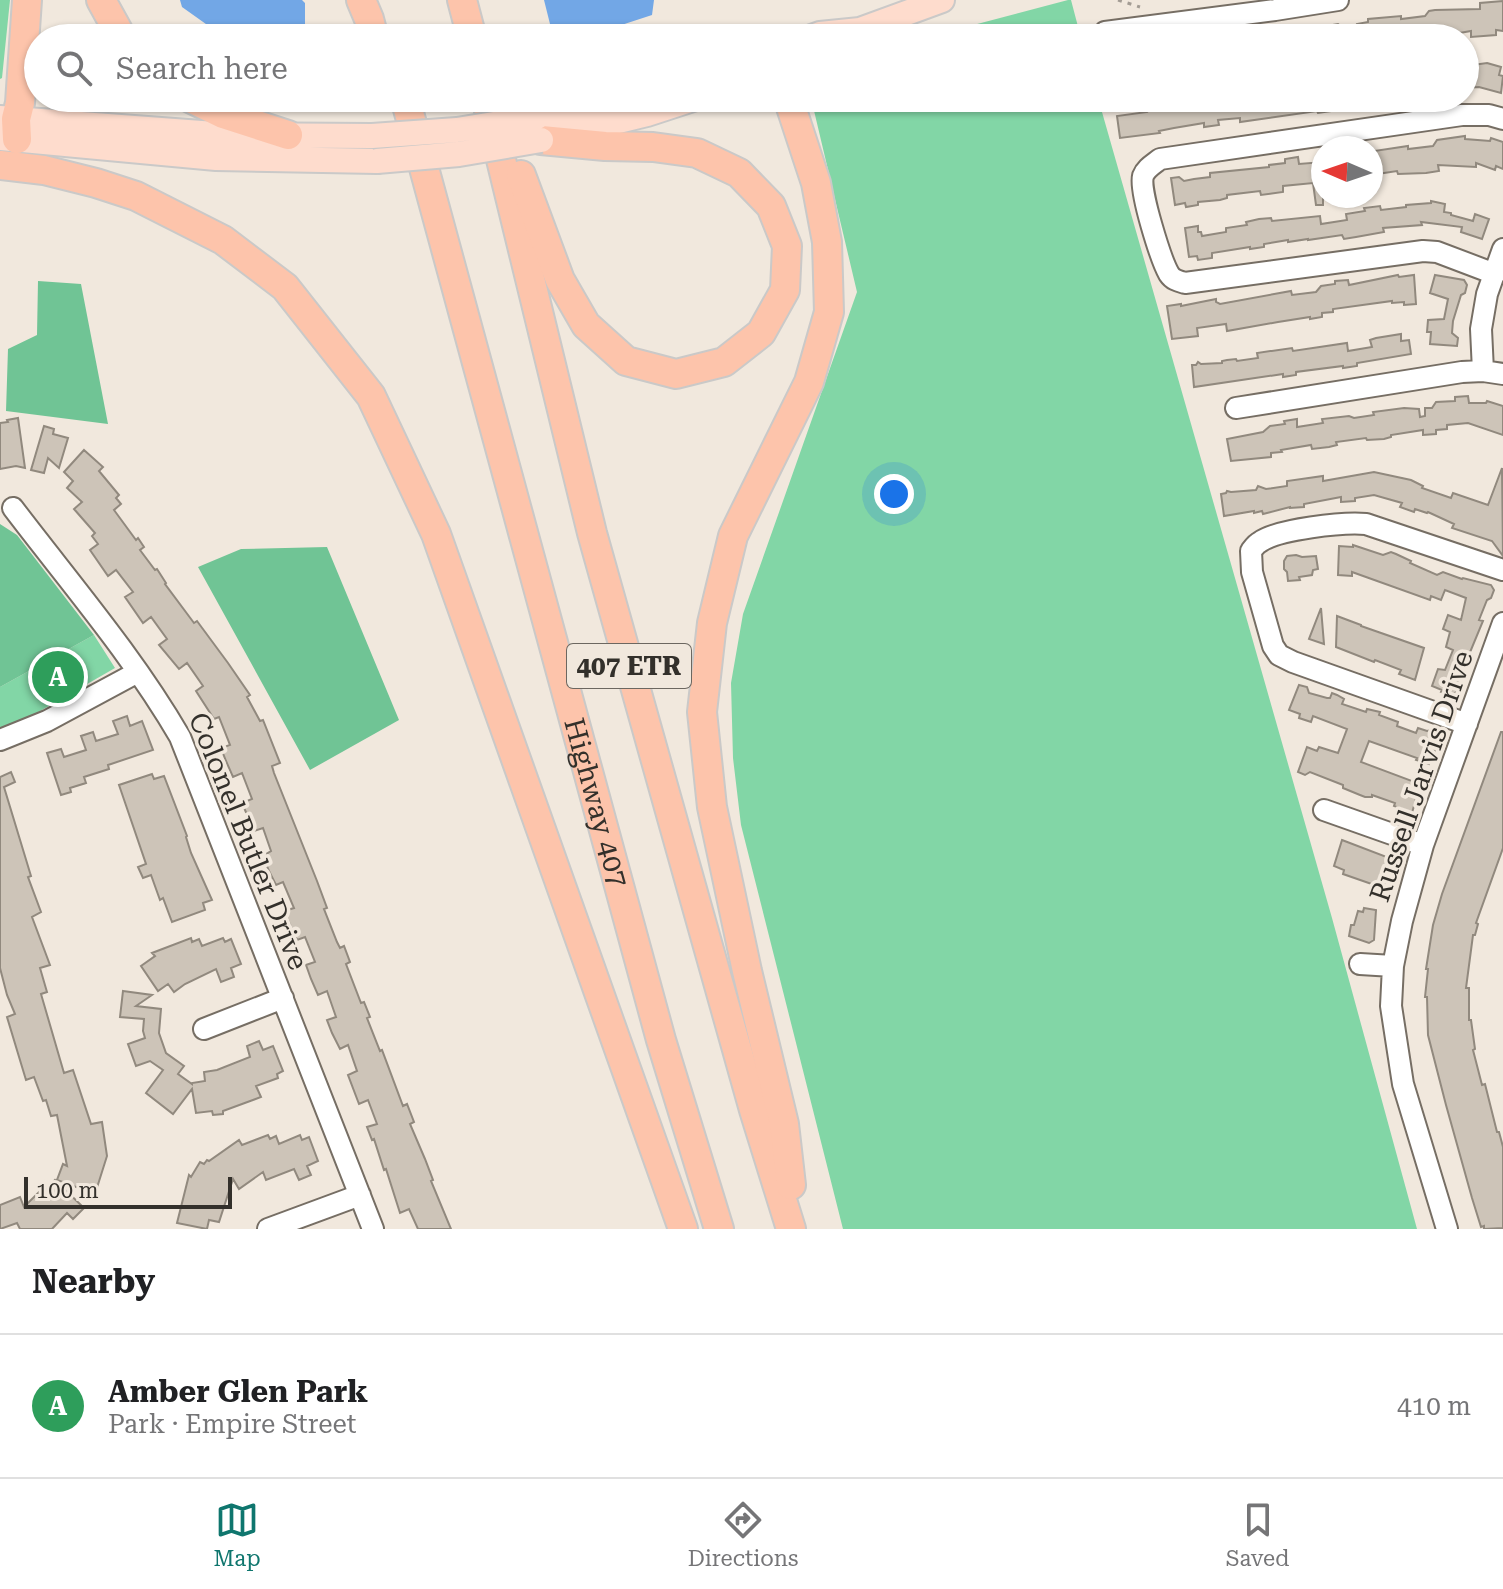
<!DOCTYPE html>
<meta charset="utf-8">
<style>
:root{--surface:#fff;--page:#f6f6f6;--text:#202124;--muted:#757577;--line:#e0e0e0;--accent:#0f766e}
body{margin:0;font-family:"Roboto Serif",serif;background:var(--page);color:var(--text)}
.compass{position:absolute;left:1311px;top:136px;width:72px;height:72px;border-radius:50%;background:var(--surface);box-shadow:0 2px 6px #0004;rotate:272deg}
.scale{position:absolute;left:24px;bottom:20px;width:208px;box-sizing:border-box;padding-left:8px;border:4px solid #33302b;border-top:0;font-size:22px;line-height:28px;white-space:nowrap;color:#33302b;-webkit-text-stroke:6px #f1e8dd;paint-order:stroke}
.you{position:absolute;left:894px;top:494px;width:28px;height:28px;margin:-20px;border:6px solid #fff;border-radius:50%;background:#1a73e8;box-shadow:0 0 0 12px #1a73e833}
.badge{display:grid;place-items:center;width:52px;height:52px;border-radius:50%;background:var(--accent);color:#fff;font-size:26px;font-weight:700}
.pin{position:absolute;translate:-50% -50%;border:4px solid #fff;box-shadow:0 2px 8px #0006}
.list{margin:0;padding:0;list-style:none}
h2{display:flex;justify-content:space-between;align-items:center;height:104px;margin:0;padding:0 32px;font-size:34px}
h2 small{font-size:26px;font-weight:400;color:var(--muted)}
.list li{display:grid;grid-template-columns:52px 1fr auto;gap:24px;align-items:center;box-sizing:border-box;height:144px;padding:0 32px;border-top:2px solid var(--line)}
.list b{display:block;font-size:30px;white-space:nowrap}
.list p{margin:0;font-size:26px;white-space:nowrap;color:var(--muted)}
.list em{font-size:26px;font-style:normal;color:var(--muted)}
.icon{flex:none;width:44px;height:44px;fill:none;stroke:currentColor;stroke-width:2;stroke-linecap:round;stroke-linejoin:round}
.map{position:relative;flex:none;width:1503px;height:1229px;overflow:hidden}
.search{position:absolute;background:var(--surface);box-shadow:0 2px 6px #0004;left:24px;right:24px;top:24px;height:88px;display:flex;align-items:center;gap:20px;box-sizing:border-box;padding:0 28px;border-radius:44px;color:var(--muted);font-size:30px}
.sheet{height:248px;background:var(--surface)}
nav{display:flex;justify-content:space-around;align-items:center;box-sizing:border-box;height:112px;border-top:2px solid var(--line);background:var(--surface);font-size:22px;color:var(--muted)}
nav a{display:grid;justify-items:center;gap:4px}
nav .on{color:var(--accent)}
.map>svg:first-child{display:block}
.green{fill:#82d6a6}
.forest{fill:#70c495}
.water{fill:#72a7e6}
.building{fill:#cdc4b8;stroke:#91897e;stroke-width:2}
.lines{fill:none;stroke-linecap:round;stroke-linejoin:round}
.minor-casing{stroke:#766e64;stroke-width:24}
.major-casing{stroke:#cac9c8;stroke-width:28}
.highway-casing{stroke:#cac9c8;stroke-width:32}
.path{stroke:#a39c94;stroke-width:3;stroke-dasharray:4 6;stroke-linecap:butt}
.minor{stroke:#fff;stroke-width:20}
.major{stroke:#fedccd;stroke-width:24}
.highway{stroke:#fdc4ab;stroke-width:28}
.major-bridge-casing{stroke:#cac9c8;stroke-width:28;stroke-linecap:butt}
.major-bridge{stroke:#fedccd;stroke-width:24}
.labels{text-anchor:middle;stroke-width:7;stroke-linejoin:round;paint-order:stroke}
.shield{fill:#f1e8dd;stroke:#6c6760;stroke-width:2}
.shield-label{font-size:26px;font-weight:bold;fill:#33302b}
.street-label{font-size:28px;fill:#33302b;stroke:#f1e8dd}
</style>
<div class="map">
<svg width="1503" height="1229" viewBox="0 0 1503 1229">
<rect width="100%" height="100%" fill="#f1e8dd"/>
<path class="green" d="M0 0H10L2 78 0 79Z
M1068 0H1071L1081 38H924Z
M811 98H1098L1332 918 1417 1229H843L741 825 733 758 731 683 743 614 857 292Z
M94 635 115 668 21 722 0 730V687Z"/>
<path class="forest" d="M38 281 81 284 108 424 6 411 8 349 37 335Z
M0 524 17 535 94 635 0 687Z
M327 547 399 720 310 770 198 567 241 549Z"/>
<path class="water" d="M180 0H302L305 3V32L263 36 220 34 182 7Z
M544 0H654L652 15 600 32H552Z"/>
<path class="building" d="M1503 1V31L1496 30V35L1471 37V31L1431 38H1359L1357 24 1368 22V19L1401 16V19L1425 16 1429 11 1435 10 1480 9V3Z
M1338 24 1358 38H1316L1315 28Z
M1487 63 1501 67 1499 75 1503 76 1501 93 1479 87 1465 88V66Z
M1173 98H1197V100L1213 98H1357L1338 110 1318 113 1317 111 1240 122V118L1218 120 1219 125 1204 127V123L1174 128 1159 131 1160 133 1120 138 1117 116 1147 112 1146 108 1157 106 1156 102 1173 100Z
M1465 136V139L1490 141 1491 138 1503 142V169L1496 166 1495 170 1476 163V167L1438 165 1439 171 1426 173 1398 174 1397 171 1377 174V169L1371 170V153H1374V151L1408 146V149L1433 146 1437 140Z
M1298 157 1299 164 1323 162V205H1316L1313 183 1283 186V192L1261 195 1260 191 1227 195V198L1220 200 1198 202V205L1186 207 1185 203 1175 205 1171 178 1179 177 1184 181 1194 179 1210 177V173L1269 167V165L1285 163V159Z
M1431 201 1445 204 1444 212 1451 213V215L1473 221 1475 214 1489 219 1482 239 1461 232 1462 227 1421 222 1422 225 1383 228 1384 232 1356 237 1344 239 1342 235 1308 240V239L1288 242V240L1264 244V247L1250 249V247L1212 253V258L1198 260 1197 256 1189 257 1185 228 1198 226V232H1201L1202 236 1226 232V228L1247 225 1246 222 1259 219 1271 218 1272 221 1320 216 1321 224 1347 220 1346 214 1365 211 1364 208 1380 206 1381 210 1406 207V205L1431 203Z
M1398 275 1399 277 1414 275 1416 304 1404 305V302L1392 303V301L1333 309V312L1322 313V317L1310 319V317L1278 322 1227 331 1226 324 1197 328 1198 336 1172 339 1167 306 1181 304V306L1216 299V302L1220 304 1291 291 1292 295 1316 292 1321 286 1335 284V281L1348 280 1349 285Z
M1435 275 1464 280 1467 285 1465 293 1461 295 1453 321 1452 333 1458 338 1457 346 1430 344 1431 332H1427L1428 320 1444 319 1448 299 1430 293Z
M1401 334V341L1409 340 1411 354 1357 363V366L1343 368V366L1296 372V375L1283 377V374L1194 387 1192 365H1196L1198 362 1201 364 1222 363V361L1227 360 1236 359 1237 361 1258 358 1257 353 1292 348 1293 351 1347 343 1348 351 1372 347 1370 340 1376 338Z
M1468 396 1469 403H1486L1487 401 1503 406V435L1468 423 1447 425V429L1436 430V434L1423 435V430L1391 435V437L1384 439 1367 440 1366 438 1336 442 1337 445 1329 447 1312 449 1311 445 1281 450 1282 452 1271 453V457L1231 461 1227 439 1263 432 1270 426 1285 424 1284 421 1297 419V427L1323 423 1322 419 1349 416 1354 418 1374 415 1373 412 1404 408 1419 409 1420 417 1425 416V408H1432L1436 402 1455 401V397Z
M18 418 25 468 16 466 0 469V423L8 422 7 420Z
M44 426 54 429 53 434 68 438 59 468 48 458 44 473 31 470Z
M84 450 103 467 99 471 119 495 116 498 121 504 114 510 136 540 138 538 144 547 140 550 155 570 157 569 166 583 165 584 194 623 197 621 228 663 250 695 247 697 260 721 263 720 280 763 272 766 274 773 317 881 327 908 324 909 337 942 340 948 344 946 350 962 346 964 361 1003 364 1002 370 1017 367 1018 380 1051 382 1050 403 1106 407 1104 414 1122 410 1124 425 1159 433 1180 431 1181 451 1229H418L409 1209 400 1213 386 1169 384 1170 374 1139 372 1140 367 1127 377 1124 368 1100 359 1104 348 1075 357 1071 348 1045 340 1049 332 1033 327 1020 336 1017 327 991 318 995 311 979 306 965 315 962 305 937 297 940 284 911 294 908 283 882 276 885 269 871 263 856 271 851 263 828 254 831 242 803 252 799 242 773 233 777 226 761 221 748 230 745 219 717 214 719 196 691 203 686 187 663 179 669 159 645 167 639 151 617 143 623 125 597 133 592 116 570 108 576 90 550 98 544 92 536 95 533 74 509 82 502 67 488 73 481 64 472Z
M1502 468 1503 556 1492 541 1452 528 1454 524 1428 512 1427 513 1415 509 1414 512 1400 507 1402 503 1374 495 1355 498V501L1341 502V497L1304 504V507L1290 508V507L1263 514 1262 511 1254 513V511L1224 516 1221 494 1226 493 1227 491 1231 492 1256 490 1258 486 1266 489 1287 486V481L1323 476V481L1374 472 1411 480 1423 486 1422 488 1451 498 1453 493 1488 505Z
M1353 545 1383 555 1391 552 1396 554 1411 561 1410 563 1437 575 1443 572 1462 579 1463 578 1491 585 1494 590 1491 598 1487 600 1479 620 1483 621 1466 662 1463 661 1457 681 1459 685 1456 693 1451 695 1441 692 1442 690 1432 686 1438 669 1445 670 1453 650 1446 647 1450 632 1443 629 1448 615 1461 620 1466 598 1445 590 1441 600 1431 596 1430 600 1352 572V576L1338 575 1339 546 1353 547Z
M1296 555 1302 557 1316 556 1318 569 1313 570 1312 575 1299 577 1300 580 1288 581 1287 572 1284 569V561L1287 556Z
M1321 608 1324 644 1309 639Z
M1337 616 1361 625V626L1424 648 1415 680 1399 674 1401 670 1375 660 1374 662 1336 647Z
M1299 685 1307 687 1309 693 1327 698H1330L1332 693 1337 695 1344 699 1342 704 1366 712 1367 709 1380 712 1379 715 1398 722 1397 726 1416 733 1418 728 1427 731 1431 730 1439 732 1441 738 1429 764 1416 760 1417 758 1369 741 1361 762 1420 784 1412 813 1394 806 1395 803 1372 795V797H1365L1360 795 1343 788V785L1310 772 1305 775 1298 772 1307 747 1317 751 1319 747 1338 753 1347 729 1313 716 1311 722 1299 718 1300 714 1289 710Z
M127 716 130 726 142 721 153 750 108 765 109 769 84 777 86 783 70 788 71 792 61 795 47 753 61 749 64 757 86 750 81 736 93 732 96 741 118 734 113 721Z
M1501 732H1503V848L1476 923 1478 924 1475 935H1473L1466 988H1469V1020H1471L1475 1049 1473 1050 1482 1085 1485 1084 1497 1132H1499L1503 1147V1228L1484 1229V1226L1481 1227 1472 1198 1446 1105 1428 1035 1427 997H1425L1428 969H1426L1433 925 1442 894Z
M11 772 15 782 4 787 31 876 28 877 41 912 32 917 50 965 40 968 47 992 41 994 64 1073 73 1070 91 1124 102 1122 107 1156 95 1194 57 1180 63 1164 67 1166 57 1115 51 1116 46 1100 43 1101 34 1077 26 1080 7 1017 15 1014 7 995 0 968V777Z
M152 774 154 779 164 776 187 836 186 837 191 853 212 900 203 903 205 910 172 922 163 898 160 900 151 875 143 878 138 867 146 864 119 785Z
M1342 840 1392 859 1383 888 1343 874 1344 870 1334 866Z
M1364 908 1376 910 1374 940 1369 943 1349 936 1351 925H1354L1358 911 1363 912Z
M191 938 192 942 199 939 202 946 223 938 225 942 231 939 241 964 231 968 234 977 221 982 216 969 185 984 174 992 168 984 158 991 141 966 155 956 152 953Z
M123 991 152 995 136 1006 161 1009 159 1033 166 1053 184 1066 178 1074 192 1084V1083L205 1081 204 1072 217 1070 250 1057 247 1046 259 1041 263 1050 273 1046 283 1071 277 1074 278 1078 256 1086 261 1097 223 1111V1114L213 1115 212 1111 196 1113 192 1089 173 1114 146 1093 163 1070 150 1061 136 1066 128 1044 145 1038 143 1031 144 1019 120 1017Z
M268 1135 270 1139 276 1136 279 1144 300 1135 302 1140 309 1137 318 1161 307 1166 311 1175 299 1180 294 1169 266 1180 263 1172 239 1189 233 1179 219 1222 209 1220 207 1229 177 1223 189 1175 191 1177 200 1162 204 1164 207 1160 209 1161 239 1140 242 1145Z
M55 1180 84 1208 73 1219 67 1213 52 1229H20L17 1223 0 1229V1205L20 1197 24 1207 39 1192 41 1195Z"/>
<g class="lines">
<g class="minor-casing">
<path id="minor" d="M1105 32 1275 10 1338 0
M1495 274 1437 252 1423 251 1185 283C1178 281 1173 280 1169 274 1161 260 1139 191 1143 176 1146 168 1154 164 1160 159L1462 115H1489L1503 119
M1483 371 1481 329 1487 294 1503 249
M1236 408 1462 372 1483 371 1503 374
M13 508C70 583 133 656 180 737 243 901 310 1065 373 1229
M1467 724 1293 662 1279 655 1273 646 1252 572 1251 551C1254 547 1256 544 1260 542 1278 529 1343 522 1366 524L1503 570
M0 740 47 721 138 672
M1324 810 1423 845
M1360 964 1393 966
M204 1029 283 998
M268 1229 360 1195
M1447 1229 1403 1084 1391 1006 1393 966 1402 921 1423 845 1503 623"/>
</g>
<g class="major-casing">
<path id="major" d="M809 38 820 34 860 30 942 0
M537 117 622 98
M0 118 228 135 372 136
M552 137 647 114 696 98
M0 138 216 158 377 161"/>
</g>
<g class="highway-casing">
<g id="highway">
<path d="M101 0 122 38"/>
<path d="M361 0 369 19 374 38"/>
<path d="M462 0 472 38"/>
<path d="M190 98 223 114 288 135"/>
<path id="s1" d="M405 98 661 1040 719 1229"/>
<path d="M486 98 592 533 754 1110 791 1229"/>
<path d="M788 98 816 183 827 242 829 312 809 382 733 536 712 623 702 712 712 807 747 971 784 1124 791 1185"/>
<path d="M17 139 16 119 20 103 27 0"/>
<path d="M0 165 44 170 96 183 136 196 223 240 285 287 371 396 436 534 683 1229"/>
<path d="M521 175 560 280 586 325 626 361 676 374 724 362 761 333 785 290 787 246 771 206 739 173 697 153 653 147 605 146 541 140"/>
</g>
</g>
<path class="path" d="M1118 0 1140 7"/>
<use href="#minor" class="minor"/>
<use href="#major" class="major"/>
<use href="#highway" class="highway"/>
<g class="major-bridge-casing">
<path id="major-bridge" d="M372 136 457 130 537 117
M377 161 459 154 541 140"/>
</g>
<use href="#major-bridge" class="major-bridge"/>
</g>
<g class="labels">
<rect class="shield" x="567" y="644" width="124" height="44" rx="6"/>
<g class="shield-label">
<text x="629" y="675">407 ETR</text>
</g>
<g class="street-label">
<text transform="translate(1421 776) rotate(-71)" y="10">Russell Jarvis Drive</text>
<text dy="10" stroke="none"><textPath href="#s1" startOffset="730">Highway 407</textPath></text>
<text transform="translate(249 841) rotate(68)" y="10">Colonel Butler Drive</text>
</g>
</g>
</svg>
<svg class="compass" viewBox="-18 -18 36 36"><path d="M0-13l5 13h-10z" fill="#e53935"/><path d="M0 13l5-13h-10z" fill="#757577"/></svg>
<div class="scale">100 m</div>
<div class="you"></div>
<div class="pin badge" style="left:58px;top:677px;background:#2e9e5b">A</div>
<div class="search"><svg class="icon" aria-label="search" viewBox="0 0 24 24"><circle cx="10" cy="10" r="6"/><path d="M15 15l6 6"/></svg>Search here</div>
</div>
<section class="sheet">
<h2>Nearby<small></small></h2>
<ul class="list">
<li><span class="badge" style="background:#2e9e5b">A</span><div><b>Amber Glen Park</b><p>Park · Empire Street</p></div><em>410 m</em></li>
</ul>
</section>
<nav>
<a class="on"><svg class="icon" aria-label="map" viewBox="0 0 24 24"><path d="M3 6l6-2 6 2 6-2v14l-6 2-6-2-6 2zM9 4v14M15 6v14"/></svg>Map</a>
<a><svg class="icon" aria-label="directions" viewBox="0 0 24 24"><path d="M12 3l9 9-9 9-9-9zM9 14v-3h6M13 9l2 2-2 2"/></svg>Directions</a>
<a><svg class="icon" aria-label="saved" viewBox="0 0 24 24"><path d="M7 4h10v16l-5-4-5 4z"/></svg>Saved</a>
</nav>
